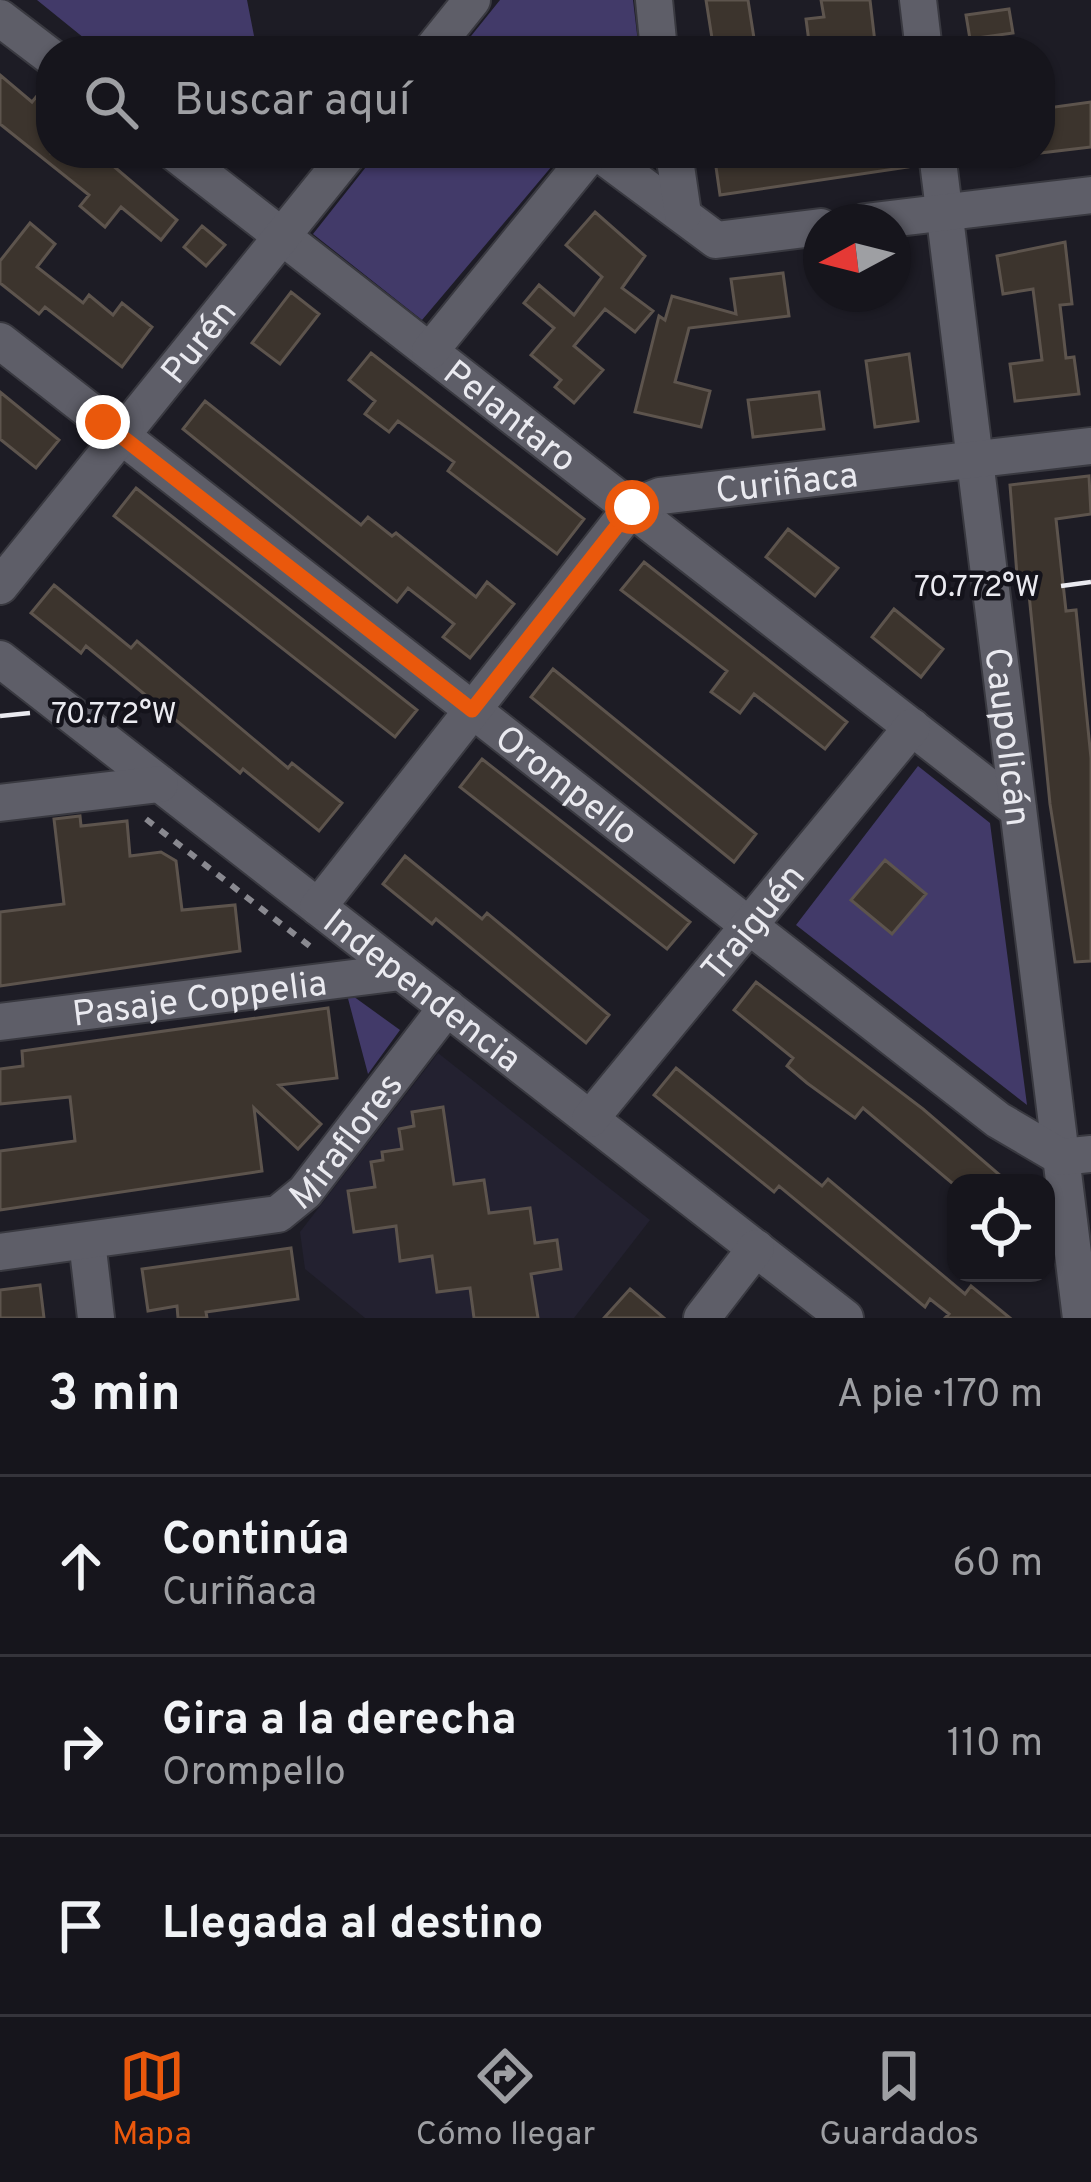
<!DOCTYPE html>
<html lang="es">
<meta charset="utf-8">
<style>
:root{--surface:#16151c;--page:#232229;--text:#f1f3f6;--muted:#9e9fa3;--line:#35343b;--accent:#ea580c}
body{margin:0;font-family:Overpass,sans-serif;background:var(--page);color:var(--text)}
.controls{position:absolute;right:36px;bottom:36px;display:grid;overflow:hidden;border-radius:24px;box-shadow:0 3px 9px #0004}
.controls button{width:108px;height:108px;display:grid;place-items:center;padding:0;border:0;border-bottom:3px solid var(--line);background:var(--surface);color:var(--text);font:60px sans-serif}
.compass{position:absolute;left:803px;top:204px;width:108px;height:108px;border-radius:50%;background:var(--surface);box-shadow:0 3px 9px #0004;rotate:263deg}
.stop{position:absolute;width:36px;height:36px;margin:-27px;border:9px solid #ea580c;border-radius:50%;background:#fff}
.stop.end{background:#ea580c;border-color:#fff;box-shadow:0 3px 12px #0008}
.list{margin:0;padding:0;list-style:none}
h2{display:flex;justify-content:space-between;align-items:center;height:156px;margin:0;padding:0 48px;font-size:51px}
h2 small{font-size:39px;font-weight:400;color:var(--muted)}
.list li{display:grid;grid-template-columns:78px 1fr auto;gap:36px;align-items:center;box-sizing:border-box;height:180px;padding:0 48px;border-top:3px solid var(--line)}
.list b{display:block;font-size:45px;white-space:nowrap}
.list p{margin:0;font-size:39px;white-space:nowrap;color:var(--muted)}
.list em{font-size:39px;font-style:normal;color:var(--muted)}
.icon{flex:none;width:66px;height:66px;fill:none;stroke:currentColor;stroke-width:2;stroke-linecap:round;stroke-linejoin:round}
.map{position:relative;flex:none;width:1091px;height:1318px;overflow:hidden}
.search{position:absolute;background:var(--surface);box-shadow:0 3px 9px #0004;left:36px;right:36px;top:36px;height:132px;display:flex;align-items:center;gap:30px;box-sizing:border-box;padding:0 42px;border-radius:48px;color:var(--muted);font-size:45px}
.sheet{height:696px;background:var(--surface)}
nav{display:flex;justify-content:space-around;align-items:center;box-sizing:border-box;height:168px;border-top:3px solid var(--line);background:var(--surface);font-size:33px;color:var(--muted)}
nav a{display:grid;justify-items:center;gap:6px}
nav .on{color:var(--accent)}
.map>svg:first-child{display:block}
.built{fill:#232130}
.green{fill:#423a69}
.building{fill:#3c342d;stroke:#5d544d;stroke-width:3}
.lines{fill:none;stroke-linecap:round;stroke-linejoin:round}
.minor-casing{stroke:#393940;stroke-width:40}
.path{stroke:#898990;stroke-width:6;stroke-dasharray:9 9;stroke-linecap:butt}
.minor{stroke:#5e5e68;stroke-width:36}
.route{stroke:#ea580c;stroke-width:15}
.ticks{fill:none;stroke:#eaeaf0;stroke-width:4.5}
.labels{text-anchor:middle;stroke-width:9;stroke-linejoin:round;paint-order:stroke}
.street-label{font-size:36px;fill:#eaeaf0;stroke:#14131b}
.ticks-label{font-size:30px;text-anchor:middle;fill:#eaeaf0;stroke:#14131b;stroke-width:9;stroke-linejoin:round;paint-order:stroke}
</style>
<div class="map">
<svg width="1091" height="1318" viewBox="0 0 1091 1318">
<rect width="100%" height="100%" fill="#1d1c25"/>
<path class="built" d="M438 1053 650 1220 574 1318H365L305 1269 300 1232Z"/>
<path class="green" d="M37 0H247L257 51H100Z
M500 0H633L639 51H459Z
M377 153H563L422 320 313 234Z
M918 766 990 823 1027 1105 796 925Z
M346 991 400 1030 368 1074Z"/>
<path class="building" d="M706 0H748L756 51H714Z
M821 0H870L876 51H832L831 39 809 42 806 19 824 17Z
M1009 9 1013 33 970 39 966 15Z
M0 75 32 102 36 97 51 109V153H98L177 220 161 240 121 207 105 227 80 206 89 195 0 124Z
M1091 102V147L1040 153V109Z
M714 153H907L908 167 720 195Z
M595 212 645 256 622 288 653 311 635 332 605 309 574 346 603 370 574 403 555 387 561 380 531 355 554 328 524 303 539 285 574 315 602 277 566 245Z
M30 223 55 244 37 267 83 303 89 295 113 315 122 303 152 327 122 367 45 307 39 314 0 283V261Z
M202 226 225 245 206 266 184 247Z
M1065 242 1072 304 1060 305 1066 358 1074 357 1079 394 1015 401 1010 364 1042 360 1033 289 1003 294 997 256Z
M783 273 789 316 689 328 675 382 710 391 701 427 635 412 659 316 665 320 672 296 736 314 731 279Z
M291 292 319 314 280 364 252 343Z
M371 353 584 519 557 554 448 471 454 462 398 421 389 432 365 414 375 401 349 380Z
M909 354 918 421 875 427 866 361Z
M0 392 59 440 36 468 0 439Z
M819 392 824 429 753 437 748 400Z
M205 401 361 525 368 517 392 536 396 533 476 597 487 582 514 604 470 658 443 637 454 624 408 588 397 602 183 429Z
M1089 476 1091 514 1056 519 1066 611 1076 610 1091 758V961L1075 962 1050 804 1027 574 1017 575 1010 485Z
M136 488 417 710 395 737 114 516Z
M788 529 838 568 815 596 766 557Z
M644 562 847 722 825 749 754 694 740 713 711 692 727 671 621 590Z
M54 585 131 648 137 641 288 768 292 763 342 803 319 831 243 769 240 773 86 646 81 653 31 613Z
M894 609 943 649 921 677 872 637Z
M553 669 756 834 734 862 531 697Z
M482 759 690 922 667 949 460 787Z
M80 816 81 826 127 821 130 856 161 852 176 861 182 910 235 905 240 951 0 986V912L64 904 54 819Z
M405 856 482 919 487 913 609 1015 586 1043 436 919 432 924 383 884Z
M885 860 926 894 892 934 851 900Z
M756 982 923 1109 1009 1183H952L863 1108 855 1118 807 1083 787 1066 793 1058 734 1010Z
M328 1008 337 1078 279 1085 321 1124 298 1149 254 1108 262 1171 0 1210V1151L75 1141 70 1097 0 1104V1069L23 1066 22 1051Z
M676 1068 822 1186 828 1179 965 1294 971 1286 1010 1318H945L949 1314 930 1299 925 1307 779 1186 774 1192 654 1095Z
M443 1107 454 1184 484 1180 489 1213 530 1208 535 1243 557 1240 561 1269 531 1274 538 1318H474L470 1288 437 1292 432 1256 400 1261 396 1226 354 1232 348 1191 375 1187 371 1162 383 1160 382 1152 402 1149 399 1129 414 1126 412 1112Z
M291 1248 298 1299 206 1312 207 1318H178L177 1306 148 1311 142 1269Z
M40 1285 44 1318H0V1290Z
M630 1289 664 1318H604Z"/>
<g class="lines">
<g class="minor-casing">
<g id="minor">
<path d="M654 0 659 51"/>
<path d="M918 0 924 51"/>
<path d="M0 18 51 57"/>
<path d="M431 51 472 0"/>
<path id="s1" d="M175 153 1018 810"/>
<path d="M599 153 716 240 821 227"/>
<path d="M674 153 683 214"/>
<path id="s2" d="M937 153 1081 1318"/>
<path d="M865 222 1091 195"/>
<path id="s3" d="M0 341 998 1120 1061 1157 1091 1154"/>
<path d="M430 351 591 153"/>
<path id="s4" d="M0 586 349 153"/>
<path id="s5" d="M0 659 845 1318"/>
<path d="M0 803 160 784"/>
<path id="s6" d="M318 907 632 507 660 496 1091 446"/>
<path id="s7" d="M0 1022 401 972"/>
<path id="s8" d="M590 1119 912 727"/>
<path d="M87 1241 96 1318"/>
<path id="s9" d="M0 1252 278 1214 305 1192 447 1007"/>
<path d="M702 1318 756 1248"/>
</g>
</g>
<path class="path" d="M146 819 316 951"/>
<use href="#minor" class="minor"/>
</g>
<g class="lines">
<path class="route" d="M103 422 472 710 632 507"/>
</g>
<path class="ticks" d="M1061 586 1091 582M0 716 30 713"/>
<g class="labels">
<g class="street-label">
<text dy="13" stroke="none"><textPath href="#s4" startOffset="315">Purén</textPath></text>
<text dy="13" stroke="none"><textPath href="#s1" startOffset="426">Pelantaro</textPath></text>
<text dy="13" stroke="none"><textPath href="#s6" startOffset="666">Curiñaca</textPath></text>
<text dy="13" stroke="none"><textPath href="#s2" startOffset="588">Caupolicán</textPath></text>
<text dy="13" stroke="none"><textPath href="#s3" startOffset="720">Orompello</textPath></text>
<text dy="13" stroke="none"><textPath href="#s8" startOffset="255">Traiguén</textPath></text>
<text dy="13" stroke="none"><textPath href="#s5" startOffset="537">Independencia</textPath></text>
<text dy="13" stroke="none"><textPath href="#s7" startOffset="201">Pasaje Coppelia</textPath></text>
<text dy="13" stroke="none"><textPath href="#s9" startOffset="381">Miraflores</textPath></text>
</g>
</g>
<g class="ticks-label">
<text x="977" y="596">70.772°W</text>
<text x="114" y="723">70.772°W</text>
</g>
</svg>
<div class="controls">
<button><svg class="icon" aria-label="locate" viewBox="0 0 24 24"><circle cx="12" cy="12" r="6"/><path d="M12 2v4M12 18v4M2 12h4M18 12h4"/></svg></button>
</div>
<svg class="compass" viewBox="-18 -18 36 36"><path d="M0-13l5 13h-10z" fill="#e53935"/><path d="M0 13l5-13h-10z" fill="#9e9fa3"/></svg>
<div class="stop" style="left:632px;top:507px"></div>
<div class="stop end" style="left:103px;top:422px"></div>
<div class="search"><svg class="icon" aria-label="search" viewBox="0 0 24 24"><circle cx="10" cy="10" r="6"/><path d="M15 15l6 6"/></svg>Buscar aquí</div>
</div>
<section class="sheet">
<h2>3 min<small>A pie · 170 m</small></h2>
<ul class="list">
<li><svg class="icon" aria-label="ahead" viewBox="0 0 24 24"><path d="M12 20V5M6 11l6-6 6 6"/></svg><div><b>Continúa</b><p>Curiñaca</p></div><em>60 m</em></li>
<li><svg class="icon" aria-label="right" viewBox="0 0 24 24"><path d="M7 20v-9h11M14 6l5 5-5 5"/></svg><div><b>Gira a la derecha</b><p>Orompello</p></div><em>110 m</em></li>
<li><svg class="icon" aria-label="arrive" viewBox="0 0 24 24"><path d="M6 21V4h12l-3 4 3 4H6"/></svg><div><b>Llegada al destino</b></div></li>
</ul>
</section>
<nav>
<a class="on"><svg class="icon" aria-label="map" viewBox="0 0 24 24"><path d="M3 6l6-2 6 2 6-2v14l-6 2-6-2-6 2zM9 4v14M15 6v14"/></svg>Mapa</a>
<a><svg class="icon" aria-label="directions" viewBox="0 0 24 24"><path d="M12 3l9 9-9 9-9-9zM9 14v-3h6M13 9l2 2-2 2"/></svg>Cómo llegar</a>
<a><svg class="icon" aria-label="saved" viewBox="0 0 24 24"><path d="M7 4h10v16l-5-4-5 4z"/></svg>Guardados</a>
</nav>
